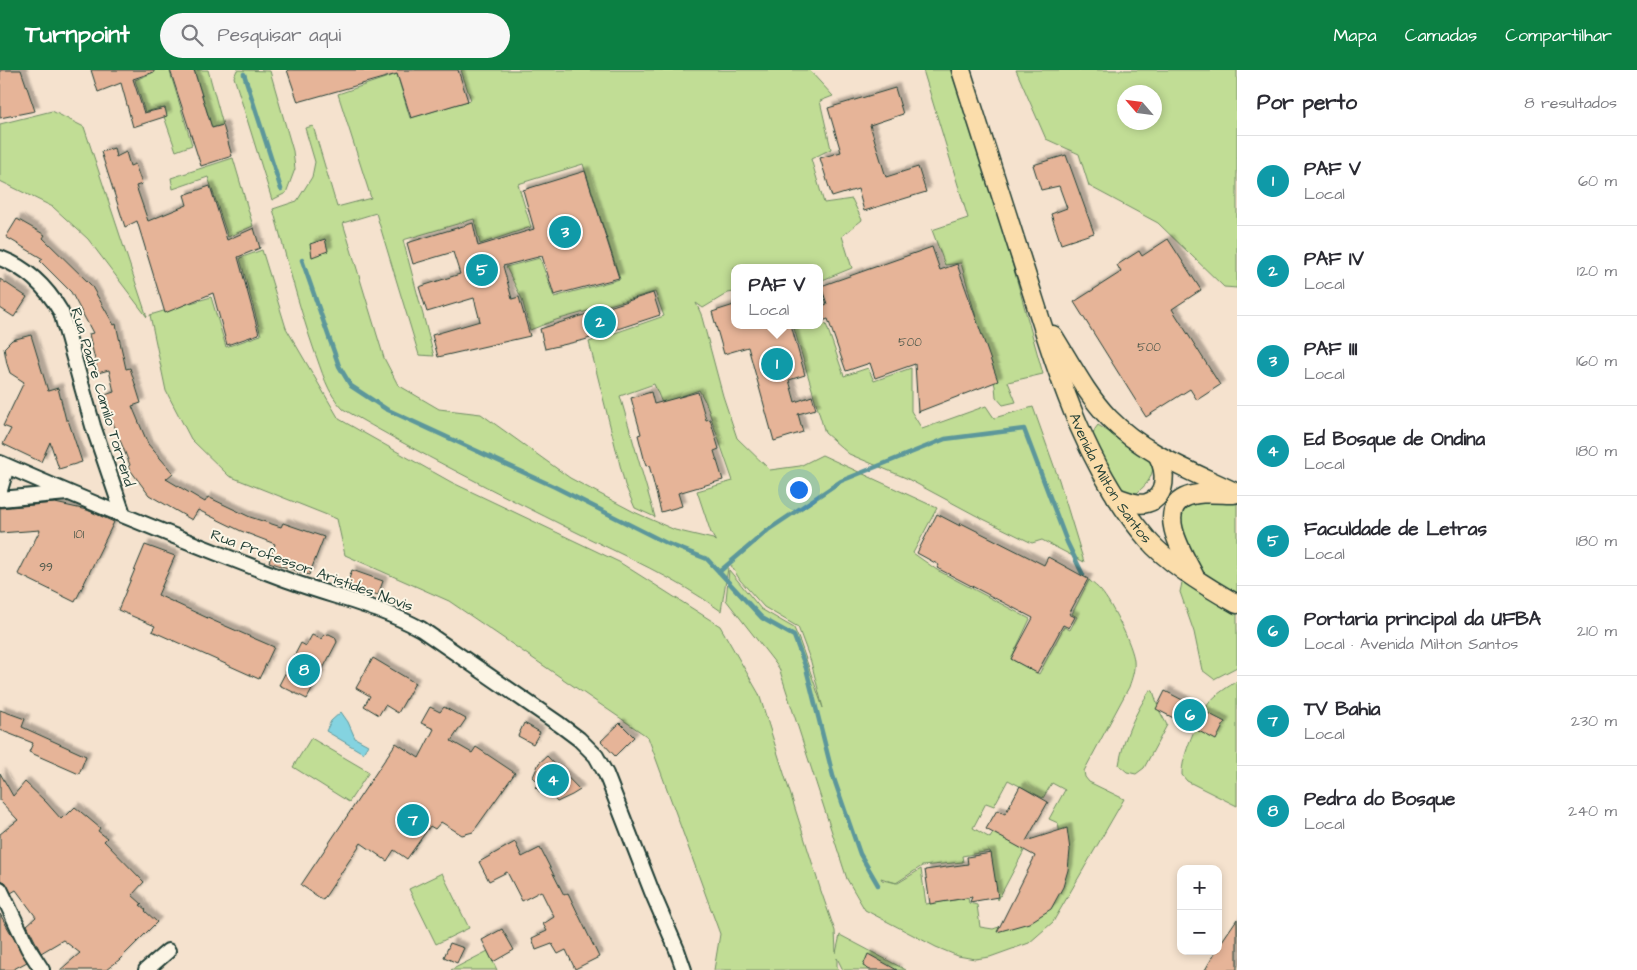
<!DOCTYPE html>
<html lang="pt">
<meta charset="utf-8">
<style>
:root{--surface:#fff;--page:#f7f7f7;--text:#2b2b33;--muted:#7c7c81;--line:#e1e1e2;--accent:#0b8043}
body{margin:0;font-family:"Architects Daughter",sans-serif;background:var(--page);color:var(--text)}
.controls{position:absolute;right:15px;bottom:15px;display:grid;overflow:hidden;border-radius:10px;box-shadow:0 2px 8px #0003}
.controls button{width:45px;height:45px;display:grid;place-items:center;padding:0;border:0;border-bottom:1px solid var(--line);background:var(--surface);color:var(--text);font:25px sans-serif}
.compass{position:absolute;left:1117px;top:15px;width:45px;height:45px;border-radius:50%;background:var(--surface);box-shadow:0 2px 8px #0003;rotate:298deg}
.you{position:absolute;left:798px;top:419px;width:18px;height:18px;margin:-12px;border:4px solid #fff;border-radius:50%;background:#1a73e8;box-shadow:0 0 0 8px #1a73e833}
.badge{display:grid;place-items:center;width:32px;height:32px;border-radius:50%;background:var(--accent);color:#fff;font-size:16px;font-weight:700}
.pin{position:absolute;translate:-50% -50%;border:2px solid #fff;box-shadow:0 1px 5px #0006}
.popup{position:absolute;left:731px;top:194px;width:92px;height:65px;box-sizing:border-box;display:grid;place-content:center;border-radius:10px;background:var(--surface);filter:drop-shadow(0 1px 4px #0005);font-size:16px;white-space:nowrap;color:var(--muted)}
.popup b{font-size:19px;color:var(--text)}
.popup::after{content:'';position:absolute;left:50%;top:100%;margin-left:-10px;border:10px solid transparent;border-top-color:var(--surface)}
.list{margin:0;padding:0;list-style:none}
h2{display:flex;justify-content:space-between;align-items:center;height:65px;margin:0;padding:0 20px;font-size:21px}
h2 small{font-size:16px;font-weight:400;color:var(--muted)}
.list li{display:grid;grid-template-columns:32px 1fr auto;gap:15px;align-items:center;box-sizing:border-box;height:90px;padding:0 20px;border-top:1px solid var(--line)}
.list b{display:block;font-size:19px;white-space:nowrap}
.list p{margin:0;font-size:16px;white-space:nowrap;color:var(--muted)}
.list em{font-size:16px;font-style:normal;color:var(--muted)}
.icon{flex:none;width:28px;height:28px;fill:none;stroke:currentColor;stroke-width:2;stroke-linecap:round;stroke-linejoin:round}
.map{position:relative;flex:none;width:1237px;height:900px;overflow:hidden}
header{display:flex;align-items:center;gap:30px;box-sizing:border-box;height:70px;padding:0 25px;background:var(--accent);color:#fff}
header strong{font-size:24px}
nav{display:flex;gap:28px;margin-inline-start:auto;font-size:18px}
.search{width:350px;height:45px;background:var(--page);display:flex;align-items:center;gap:12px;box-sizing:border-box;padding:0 18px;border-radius:28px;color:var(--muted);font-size:19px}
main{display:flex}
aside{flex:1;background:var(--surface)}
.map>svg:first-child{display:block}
.green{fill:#c1dd95;stroke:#708d64;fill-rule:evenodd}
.water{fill:#84d3e0;stroke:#5c979b}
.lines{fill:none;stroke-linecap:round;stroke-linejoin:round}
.stream{stroke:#5c979b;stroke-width:4.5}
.building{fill:#e6b498;stroke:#1f3d34;filter:url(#shadow)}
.minor-casing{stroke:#1f3d34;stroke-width:18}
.major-casing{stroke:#1f3d34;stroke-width:21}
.minor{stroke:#fcf5e5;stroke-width:14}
.major{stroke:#fbddab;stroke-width:18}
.labels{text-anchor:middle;stroke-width:4;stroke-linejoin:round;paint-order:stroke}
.number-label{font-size:12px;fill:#515b4d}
.street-label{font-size:15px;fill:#1f3d34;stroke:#fcf5e5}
</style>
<header>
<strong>Turnpoint</strong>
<div class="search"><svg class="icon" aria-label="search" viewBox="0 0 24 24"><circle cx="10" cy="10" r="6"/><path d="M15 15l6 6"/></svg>Pesquisar aqui</div>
<nav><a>Mapa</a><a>Camadas</a><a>Compartilhar</a></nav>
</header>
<main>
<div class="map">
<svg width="1237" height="900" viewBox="0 0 1237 900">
<defs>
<filter id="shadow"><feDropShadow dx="4.5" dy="-4.5" stdDeviation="1" flood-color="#0004"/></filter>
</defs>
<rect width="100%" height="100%" fill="#f5e2ce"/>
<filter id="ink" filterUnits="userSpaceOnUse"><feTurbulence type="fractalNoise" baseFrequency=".02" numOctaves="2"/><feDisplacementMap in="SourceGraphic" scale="10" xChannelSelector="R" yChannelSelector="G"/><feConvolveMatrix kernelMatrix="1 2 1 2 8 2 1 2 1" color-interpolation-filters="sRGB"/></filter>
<g filter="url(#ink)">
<path class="green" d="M152 0H174L170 2 192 75 176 81 161 38 145 42 135 10 152 3Z
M194 0H208L223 55 212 58Z
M237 0 270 1 293 81 295 99 286 123 272 130 234 7Z
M461 0H809L833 26 820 31 831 79 811 89 824 133 852 129 862 150 842 166 852 198 820 211V198H734V222L728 223 703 238 696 233 701 244 723 326 737 368 770 400 800 396 822 385 937 438 913 483 937 500 1030 549 1011 589 1039 604 1064 557 1070 560 1077 547 1072 544 1089 510C1093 514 1098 517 1101 521 1111 532 1133 576 1134 591 1135 600 1132 608 1129 617L1084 701 1085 707 1089 712 1124 729 1053 852 1029 873 990 887 975 889 958 886 936 877 865 840 847 809 779 598 726 530 729 500 761 539 794 558 800 572 823 638 811 592 798 557 764 537 740 510 729 492 721 541C676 508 624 486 574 461 496 422 418 383 343 339 327 323 322 301 314 280 298 234 286 186 273 139L297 131 312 107 315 92 305 58 313 56 337 137 371 128 338 24 397 4 410 48 471 30ZM583 94 620 209 554 227 540 188 506 197 522 229 530 260 556 250 655 222 664 246 589 272 625 415 635 438 655 447 620 326 654 314 662 333 699 320 706 333 733 411 697 421 711 463 716 472 713 469 675 460 634 442 570 408 481 344 439 339 398 315 384 288 343 153 376 143 419 285 434 286 403 170 474 149 480 174 531 157 518 114ZM1008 710 1043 728 1052 713 1065 720 1049 749 1058 753 1062 776 1020 850 993 859 980 857 977 835 969 833 968 828 926 834 921 799 898 813 882 810 881 808 896 813 922 796 963 792 962 786 990 781 998 830 1025 779 993 763 990 768 973 758 986 733 994 736Z
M923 0H951L1004 164 1043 304 1008 312 1016 332 1003 335 996 327 995 316 961 193 945 195 932 160 968 148Z
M1016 0H1237V218L1224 217 1158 153 1089 116 1079 84 1046 69ZM1124 22H1154V52H1124Z
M52 41 84 57 147 247 88 169 53 137 0 111V54Z
M233 88 253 156 228 167 208 107 173 119 171 108Z
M262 180 286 258 339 349 451 412 619 492 720 556 759 624 821 821 835 861 836 883 840 865 906 900H843L837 888V897L839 900H714L720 864 648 667 449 531 345 485 337 449 229 406 191 369 166 321 150 245 211 227 226 277 261 265 240 188Z
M826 254 844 306 868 298 874 311 911 298V341L922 359 986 336 994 348 1033 337 1059 410 1084 492 1042 470 1032 473 975 445 906 408 849 384 825 363 793 255 816 256Z
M1098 355 1154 391C1152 408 1149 412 1137 423L1121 420 1090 373 1095 359Z
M1237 424V534L1202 513 1173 443 1177 435Z
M1182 513 1189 514 1219 534 1237 544V597L1214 609 1202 600 1194 562 1180 522Z
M1237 611V736L1187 711 1182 705C1181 687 1198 649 1209 633 1216 624 1228 617 1237 611Z
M1150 620 1153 621 1160 642 1167 655 1144 698 1136 704 1127 702 1119 695C1123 668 1136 642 1150 620Z
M311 668 369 702 349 732 293 697Z
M442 803 469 858 436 874 409 819Z
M488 881 497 900H451Z"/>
<path class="water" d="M341 642 348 652 355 668 368 675 363 683 326 661 331 651Z"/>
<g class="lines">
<path class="stream" d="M244 4 281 119
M302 190 339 296 351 316 386 339 555 417 666 473 707 489 762 548 794 566 806 598 833 706 860 784 878 815
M719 502 768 460 841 411 945 369 1024 359 1067 472 1083 505"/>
</g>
<path class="building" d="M0 0H21L35 41 0 48Z
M91 0H154V2L133 9 144 43 165 38 167 46 133 57 121 13 98 22Z
M170 0H194L212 58 223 55 232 86 201 96Z
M287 0H458L468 31 411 48 397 4 298 32Z
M895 18 903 44 870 55 886 107 918 97 926 122 864 141 858 119 832 127 820 88 841 82 828 38Z
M114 78 116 87 126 82 130 96 135 94 142 114 136 116 148 151 187 135 184 125 210 116 227 170 254 158 260 178 238 187 259 264 227 275 213 223 165 243 137 151 125 157 101 82Z
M1066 85 1094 163 1061 174 1051 144 1067 138 1059 116 1041 120 1033 95Z
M585 101 619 208 554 225 542 186 503 196 512 229 519 227 530 266 438 287 432 265 480 251 474 228 427 242 419 217 460 204 453 182 413 194 407 173 473 153 478 176 534 159 523 120Z
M17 149 45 165 43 168 91 215 114 255 116 254 126 299 130 298 141 333 132 336 148 374 173 403 166 409 205 432 208 427 250 447 281 457 283 453 324 467 309 505 269 492 275 474 241 461 198 440 192 450 149 425 128 397 130 395 108 340 105 325 114 322 109 300 98 303 89 264 93 263 71 222 40 191 43 189 6 167Z
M325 169 328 181 312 187 310 174Z
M1168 169 1201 220 1172 239 1220 315 1197 330 1190 319 1146 347 1074 232 1121 202 1117 195 1139 181 1142 186Z
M932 177 940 200 957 194 998 311 918 342 915 294 875 308 870 293 846 301 828 249 820 252V237L827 234 821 216Z
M0 209 27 227 14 247 0 238Z
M653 223 660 245 584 270 545 279 540 259Z
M734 235V255H773V258L791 255 805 305 789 310 795 332 812 326 816 339 798 344 803 362 774 371 748 277 724 284 712 242Z
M31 265 48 321 58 318 66 350H68L82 392 59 399 50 372 41 392 3 374 11 359 3 356 24 312 10 303 7 294 4 278 12 270Z
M651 322 654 334 698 322 706 350 710 349 719 379 714 381 723 410 678 423 682 436 661 442 649 395 646 396 638 365 641 364 631 328Z
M55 433 87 440 114 452 75 532 18 504 40 460 0 463V438Z
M937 444 960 456 961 453 1044 495 1048 487 1088 509 1069 544 1075 547 1069 558 1063 555 1037 603 1011 589 1033 548 937 498 939 495 917 483Z
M145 475 175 486 158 525 214 551 274 577 259 609 152 561 155 556 118 540Z
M352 500 383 511 378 525 347 515Z
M329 564 335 567 337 572 307 629 279 615 301 573 306 576 312 565 321 569 324 565Z
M373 588 415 613 398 643 385 635 379 645 364 636 370 626 356 618Z
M1165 621 1225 652 1216 670 1156 639Z
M430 637 440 642 444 637 466 649 451 671 472 683 476 677 515 703 473 762 462 765 441 752 435 759 430 756 407 789 394 780 387 791 361 773 323 830 301 815 396 673 419 688 434 659 421 653Z
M0 640 25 649 22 657 86 686 79 704 29 682 33 673 0 660Z
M524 653 540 662 533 674 518 666Z
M620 653 634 667 615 686 601 671Z
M547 686 580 720 572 725 557 732 549 723 545 727 535 717 539 713 533 707 539 693Z
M0 703 13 726 25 712 46 732 61 749 64 746 65 747 75 737 100 758 98 761 107 768 104 771 144 812 132 825 142 834 140 835 146 840 145 841 157 852 119 890 106 900H60L80 883 63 870 41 883 27 855 36 847 16 820 11 823 5 812 0 810V764L18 750 0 731Z
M1020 716 1048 732 1026 771 1067 758 1070 780 1068 800 1063 817 1051 839 1029 853 997 862 1035 786 986 759 997 740 1005 744Z
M515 772 522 787 540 778 564 825 568 823 599 887 575 899 566 880 558 884 552 874 536 880 532 868 547 861 543 854 554 847 541 821 522 831 507 802 489 811 479 792Z
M991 783 998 827 970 832 972 827 930 834 925 800 968 794 967 787Z
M0 844 27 892 12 900H0Z
M1237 849V900H1205L1216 881H1218V877Z
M502 859 514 880 493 892 482 870Z
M450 873 464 878 457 893 444 887Z
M868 884 897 900H870L863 896Z"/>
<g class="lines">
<g class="minor-casing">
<path id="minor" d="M0 188C27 198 47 218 61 242L93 356 123 444
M0 393C93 434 187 472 282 508 329 526 377 535 421 559L559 654 579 669 596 686 606 704 652 822 677 880 684 900
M0 393 5 403 0 420
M0 429 67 423
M0 819 28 878 42 900
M146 900 168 881"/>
</g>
<g class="major-casing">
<g id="major">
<path id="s1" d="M961 0C984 70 1006 140 1028 210 1057 301 1084 396 1148 470 1168 493 1210 519 1237 534"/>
<path d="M1053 265C1070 292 1086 324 1109 348 1145 385 1192 401 1237 423"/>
<path d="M1116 427C1125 430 1137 436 1147 433 1168 427 1166 401 1158 386"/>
<path d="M1194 505C1185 487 1156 442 1184 428 1198 421 1219 424 1234 424"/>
</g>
</g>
<use href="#minor" class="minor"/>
<use href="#major" class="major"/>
</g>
</g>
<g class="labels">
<g class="number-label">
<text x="910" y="276">500</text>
<text x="1149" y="281">500</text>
<text x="79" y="468">101</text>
<text x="46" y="501">99</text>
</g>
<g class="street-label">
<text transform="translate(103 327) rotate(73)" y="5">Rua Padre Camilo Torrend</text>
<text dy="5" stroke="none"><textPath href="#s1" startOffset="436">Avenida Milton Santos</textPath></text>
<text transform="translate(312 500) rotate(20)" y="5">Rua Professor Aristides Novis</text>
</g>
</g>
</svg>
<div class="controls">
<button>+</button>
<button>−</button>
</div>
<svg class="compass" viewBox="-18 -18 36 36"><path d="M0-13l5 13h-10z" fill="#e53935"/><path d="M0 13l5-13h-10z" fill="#7c7c81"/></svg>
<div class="you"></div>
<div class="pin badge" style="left:777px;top:294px;background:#0f9aa8">1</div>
<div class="popup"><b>PAF V</b>Local</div>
<div class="pin badge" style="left:600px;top:252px;background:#0f9aa8">2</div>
<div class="pin badge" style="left:565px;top:162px;background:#0f9aa8">3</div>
<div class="pin badge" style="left:553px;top:710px;background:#0f9aa8">4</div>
<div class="pin badge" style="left:482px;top:200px;background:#0f9aa8">5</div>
<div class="pin badge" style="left:1190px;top:645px;background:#0f9aa8">6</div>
<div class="pin badge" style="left:413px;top:750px;background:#0f9aa8">7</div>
<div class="pin badge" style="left:304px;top:600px;background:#0f9aa8">8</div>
</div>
<aside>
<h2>Por perto<small>8 resultados</small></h2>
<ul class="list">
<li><span class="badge" style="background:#0f9aa8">1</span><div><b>PAF V</b><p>Local</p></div><em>60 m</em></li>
<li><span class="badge" style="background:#0f9aa8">2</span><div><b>PAF IV</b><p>Local</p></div><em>120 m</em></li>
<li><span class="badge" style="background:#0f9aa8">3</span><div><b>PAF III</b><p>Local</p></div><em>160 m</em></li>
<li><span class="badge" style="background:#0f9aa8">4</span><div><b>Ed Bosque de Ondina</b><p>Local</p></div><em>180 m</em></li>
<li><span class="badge" style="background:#0f9aa8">5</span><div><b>Faculdade de Letras</b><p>Local</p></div><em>180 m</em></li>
<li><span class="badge" style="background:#0f9aa8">6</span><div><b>Portaria principal da UFBA</b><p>Local · Avenida Milton Santos</p></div><em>210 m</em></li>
<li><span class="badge" style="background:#0f9aa8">7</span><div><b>TV Bahia</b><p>Local</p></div><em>230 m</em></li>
<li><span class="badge" style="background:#0f9aa8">8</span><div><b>Pedra do Bosque</b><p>Local</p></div><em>240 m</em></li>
</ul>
</aside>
</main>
